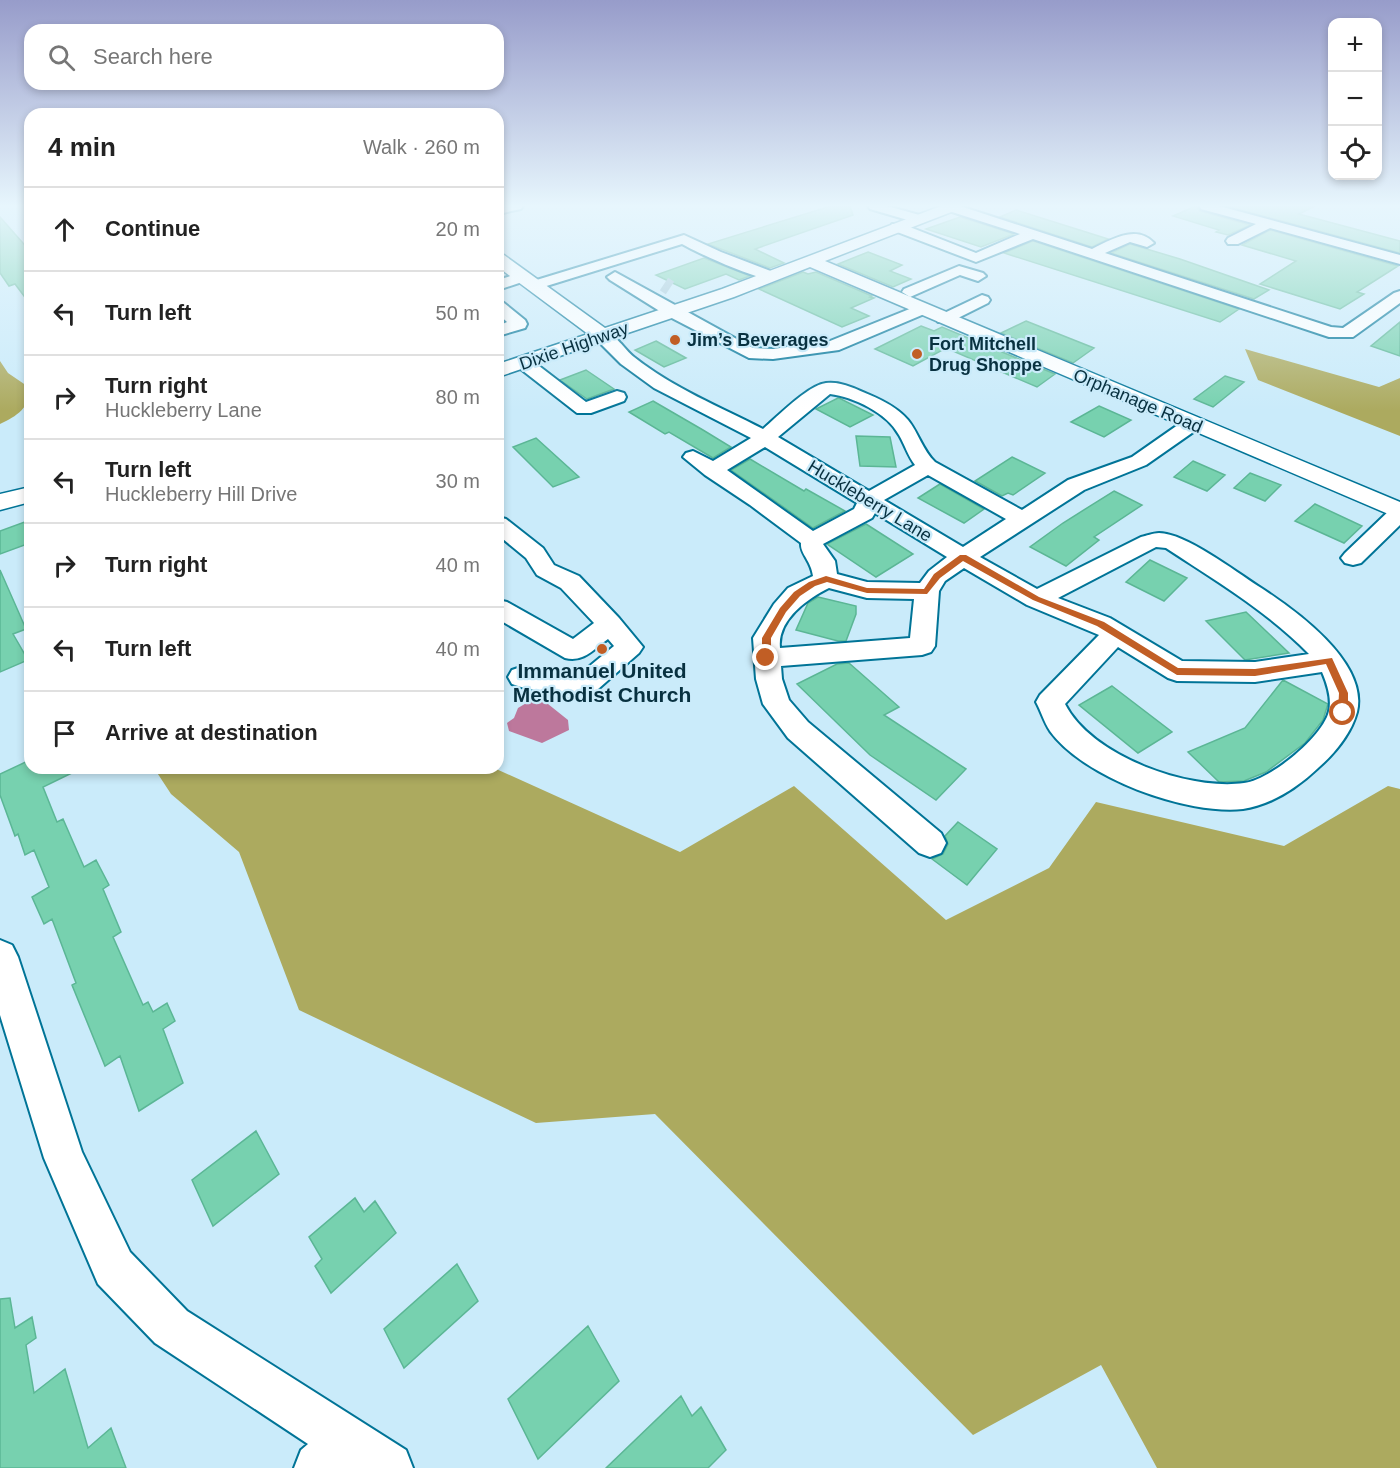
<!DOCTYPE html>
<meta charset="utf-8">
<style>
:root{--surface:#fff;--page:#f2f2f2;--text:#222;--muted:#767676;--line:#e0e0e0}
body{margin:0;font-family:Arial,sans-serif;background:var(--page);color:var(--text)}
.controls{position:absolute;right:18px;top:18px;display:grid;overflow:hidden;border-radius:12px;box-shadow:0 3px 9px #0003}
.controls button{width:54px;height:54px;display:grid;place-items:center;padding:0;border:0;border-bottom:2px solid var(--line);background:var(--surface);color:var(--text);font:30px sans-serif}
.stop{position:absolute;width:18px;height:18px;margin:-14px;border:4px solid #c15e25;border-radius:50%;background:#fff}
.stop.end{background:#c15e25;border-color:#fff;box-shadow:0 2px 6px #0008}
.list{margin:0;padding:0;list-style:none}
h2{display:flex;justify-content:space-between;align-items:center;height:78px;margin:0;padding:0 24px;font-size:26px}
h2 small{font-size:20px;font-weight:400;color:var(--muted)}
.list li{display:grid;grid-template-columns:39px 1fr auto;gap:18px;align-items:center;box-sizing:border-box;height:84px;padding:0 24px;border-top:2px solid var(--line)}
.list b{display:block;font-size:22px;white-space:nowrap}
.list p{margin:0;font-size:20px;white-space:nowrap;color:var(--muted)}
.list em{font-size:20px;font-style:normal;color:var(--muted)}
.icon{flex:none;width:33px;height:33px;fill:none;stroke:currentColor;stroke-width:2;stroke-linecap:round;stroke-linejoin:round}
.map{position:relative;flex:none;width:1400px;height:1468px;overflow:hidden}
.search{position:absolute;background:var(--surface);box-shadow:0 3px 9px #0003;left:24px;top:24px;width:480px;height:66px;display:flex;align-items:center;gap:15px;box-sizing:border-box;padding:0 21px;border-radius:18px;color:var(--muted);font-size:22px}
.panel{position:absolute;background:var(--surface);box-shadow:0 3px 9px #0003;left:24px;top:108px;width:480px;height:666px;border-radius:18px}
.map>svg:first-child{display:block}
.forest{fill:#acaa5f}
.water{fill:#bd789c}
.building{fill:#77d1af;stroke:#5bb695;stroke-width:1.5}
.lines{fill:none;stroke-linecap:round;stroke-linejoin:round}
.minor-tunnel{stroke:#a3c6d5;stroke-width:15;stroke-dasharray:15 8;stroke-linecap:butt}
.minor-casing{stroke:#007497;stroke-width:4}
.major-casing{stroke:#007497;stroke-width:3}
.minor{fill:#fff;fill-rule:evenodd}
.major{fill:#fff;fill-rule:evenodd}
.route{fill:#c15e25}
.poi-dot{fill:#c15e25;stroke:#caebfa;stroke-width:2}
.labels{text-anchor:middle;stroke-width:4.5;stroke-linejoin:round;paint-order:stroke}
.far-poi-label{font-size:18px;font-weight:bold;fill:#083140;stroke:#caebfa;text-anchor:start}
.far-street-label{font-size:18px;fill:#083140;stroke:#caebfa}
.poi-label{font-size:21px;font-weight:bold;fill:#083140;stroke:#caebfa}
</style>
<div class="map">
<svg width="1400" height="1468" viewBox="0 0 1400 1468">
<rect width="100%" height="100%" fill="#caebfa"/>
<path class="forest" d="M1245 349 1379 387 1400 378V436L1258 380Z
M0 361 8 373 30 388C30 408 17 416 0 424Z
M154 768H494L680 852 794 786 946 920 1049 868 1096 802 1284 846 1388 786 1400 789V1468H1157L1101 1365 973 1435 655 1114 536 1123 299 1010 239 852 171 794Z"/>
<path class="water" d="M538 696 568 720 569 730 542 743 509 731 507 723 514 718 518 708Z"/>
<path class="building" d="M831 206H850L853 215 755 249 784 263 770 268 708 244Z
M1196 206 1200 211 1250 225 1228 235 1216 232 1219 230 1173 216Z
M1226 206H1315L1299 214 1400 241V253Z
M1016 210 1108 239 1092 247 1000 217Z
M0 217 30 251V304L15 284 9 286 0 273Z
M960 217 1014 234 981 247 926 229Z
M1270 230 1398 266 1357 292 1364 294 1340 309 1260 284 1296 261 1242 245Z
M1033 241 1239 309 1220 322 1004 253Z
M1130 244 1180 259 1269 290 1254 299 1111 253Z
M868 252 902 265 890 271 911 279 893 287 838 264Z
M704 258 750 276 739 280 726 274 685 289 656 275Z
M803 272 808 274 816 272 872 296 870 297 874 298 851 308 869 316 842 327 759 289Z
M1026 321 1094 348 1073 363 1001 333Z
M1400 322V356L1371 346Z
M921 326 934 331 942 327 1055 374 1037 387 946 348 913 366 875 349Z
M656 341 686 358 664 367 635 350Z
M586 370 614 389 587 399 560 380Z
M1225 376 1244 382 1213 407 1194 399Z
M838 398H839L873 415 850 427 816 409Z
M653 401 703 430 731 447 713 458 669 432 665 434 629 412Z
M1099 406 1131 420 1104 437 1071 422Z
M856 436 890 437 896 467 860 466Z
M536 438 579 477 553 487 513 447Z
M1012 457 1045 473 1013 495 1008 493 1002 496 975 481Z
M750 459 804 491 806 489 845 511 813 528 731 470Z
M1193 461 1225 475 1207 491 1174 477Z
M1250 473 1281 485 1265 501 1234 488Z
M940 484 984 509 964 523 918 498Z
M1114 491 1142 505 1094 537 1099 540 1066 566 1030 547 1063 523Z
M1315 504 1362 526 1344 543 1295 521Z
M30 520V543L0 554V531Z
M866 524 913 554 876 577 827 544Z
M1150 560 1187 578 1164 601 1126 582Z
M0 570 26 629 13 634 28 660 0 672Z
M818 597 856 606V614L846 641H838L796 630 808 603Z
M1246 612 1289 653 1245 660 1206 621Z
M849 663 899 707 884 715 966 769 936 800 870 755 797 684 837 664Z
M1283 680 1328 704 1323 720 1305 743 1266 772 1244 781 1219 782 1188 752 1245 728Z
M1112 686 1172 732 1138 753 1079 705Z
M30 760V768H82L43 787 57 822 63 819 84 867 96 860 109 885 103 889 121 932 113 937 143 1005 148 1002 153 1012 167 1003 175 1021 163 1029 183 1083 139 1111 120 1056 105 1066 72 985 76 983 52 919 44 924 32 897 49 887 34 850 25 855 18 834 15 836 0 795V774Z
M958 822 997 849 967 885 932 859 943 854 948 844 945 836Z
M256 1131 279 1174 213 1226 192 1180Z
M355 1198 364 1212 375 1201 396 1233 331 1293 315 1266 322 1259 309 1237Z
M457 1264 478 1301 404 1368 384 1329Z
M10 1298 15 1328 32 1317 36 1338 26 1345 34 1393 65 1369 88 1448 111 1428 126 1468H0V1299Z
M588 1326 619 1381 538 1459 508 1399Z
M681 1396 692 1416 701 1407 726 1450 708 1468H606Z"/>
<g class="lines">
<path class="minor-tunnel" d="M664 284 670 288"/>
<g class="minor-casing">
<path id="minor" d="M498 206H523L521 209 498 214Z
M868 206H887L923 216 925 219 918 223 870 209Z
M945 206H960L1092 249C1111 240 1136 224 1154 243L1147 247 1130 242 1105 253 1331 327 1343 328 1394 293 1400 291V303L1353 337H1329L1033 239 976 262 892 230 890 227 892 224H902L976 253 1020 234 946 210Z
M1200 206H1219L1400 255V264L1270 228 1238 244H1228L1226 241 1228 238 1256 224 1201 209Z
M684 235 721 252 776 273 779 276 776 279C762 283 698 253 682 244L540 288 535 290 527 285 530 282Z
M959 266 983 273 986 276 978 281 960 275 910 297 902 292 904 289Z
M523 272 531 277 528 280 498 290V280Z
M615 272 753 348 773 349 830 341 917 306 923 304 931 309 929 312 839 350 773 359 749 358 666 315 610 280 607 277Z
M982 295 988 297 990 300 988 303 950 322H938L936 319 938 316Z
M498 301 504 303 525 320 527 324 525 328 498 336V326L507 322 498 314Z
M603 331C616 334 624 349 634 357 673 388 720 407 763 429 777 417 808 385 826 383 841 381 856 389 870 395 884 401 898 408 908 420 918 432 923 451 935 462L1022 510 1068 480 1132 457 1185 420H1199L1202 424 1199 428 1146 465 1084 490 980 557 1037 589 1141 537C1146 536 1153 533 1159 533 1185 533 1235 571 1258 586 1294 609 1369 662 1357 712 1351 734 1334 754 1318 768 1298 787 1271 805 1243 809 1186 815 1084 778 1050 731 1044 722 1041 711 1036 702L1040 695 1099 635 1027 605 964 568 945 581 939 591 935 646 931 652 922 655 781 666 782 679 789 700 808 722 941 833 946 843 941 853 930 857 919 853 788 738 763 704 756 679 753 638 774 604 788 588 813 576C811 560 800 554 801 543L750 505 705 475 683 457 686 453 693 451 713 461 751 438 654 388 621 364 597 340 595 336ZM830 394C854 397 887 413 899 435 905 445 908 456 915 465L869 491 778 437ZM765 447 857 503 854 509 813 531 727 470ZM928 475 1006 519 963 547 884 500ZM875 513 947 557 929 571 920 583 867 582 837 574 835 561 823 544 872 518ZM1156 547 1166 548C1216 581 1267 611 1309 654L1255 662 1182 661 1110 618 1058 598ZM829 588 867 598 914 599 910 638 780 648C777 620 807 599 829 588ZM1118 647 1168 678 1177 681 1255 682 1322 672C1327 684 1332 698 1329 711 1323 737 1270 780 1244 783 1189 791 1091 756 1065 704Z
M524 358 530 359 586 402 617 391 624 393 626 397 624 401 591 413H577L518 367 515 363 518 359Z
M1400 506V525L1361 563 1353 565 1345 563 1341 558 1345 553 1392 508Z
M498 517 506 519 543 548 554 565 579 576 619 618 643 647 639 653 589 697 579 700 521 687 512 684 508 677 512 670 521 667 574 679 614 646 608 639C594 649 583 663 565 658L498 619V600L507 602 573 639 594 623 561 588 537 575 526 558 498 535Z
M0 940 12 945 18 957 82 1152 130 1252 187 1311 406 1450 413 1468H294L301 1450 308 1444 155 1343 98 1284 44 1158 0 1015Z"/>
</g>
<g class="major-casing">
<path id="major" d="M941 206H962L959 209 825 261 1400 502V519L810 267 734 297 498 377V364L588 334 498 267V254L504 255 605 328 722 289Z
M30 487V502L0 510V494Z"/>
</g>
<use href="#minor" class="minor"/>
<use href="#major" class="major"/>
</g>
<linearGradient id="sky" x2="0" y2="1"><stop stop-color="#979cca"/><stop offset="0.5" stop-color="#e7f6fd"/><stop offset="1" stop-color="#e7f6fd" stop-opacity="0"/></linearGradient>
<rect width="1400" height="411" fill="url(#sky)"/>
<path class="route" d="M960 555H966L1039 597 1104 622 1178 668 1255 669 1332 658 1348 693V713L1343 717 1338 713 1339 693 1326 664 1255 676 1177 675 1097 626 1033 600 963 561 940 578 927 594 867 593 827 582 815 586 800 596 786 612 771 638V658L766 661 762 658V638L780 608 794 592 809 582 826 576 867 588 924 589 934 574Z"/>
<g class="poi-dot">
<circle cx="675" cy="340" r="6"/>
<circle cx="917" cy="354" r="6"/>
<circle cx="602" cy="649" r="6"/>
</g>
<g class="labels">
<g class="far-poi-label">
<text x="687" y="346">Jim’s Beverages</text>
<text x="929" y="350">Fort Mitchell<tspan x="929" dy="21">Drug Shoppe</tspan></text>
</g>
<g class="far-street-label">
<text transform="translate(574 346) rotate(-19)" y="6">Dixie Highway</text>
<text transform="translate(1138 401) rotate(23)" y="6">Orphanage Road</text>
<text transform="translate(870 501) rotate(31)" y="6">Huckleberry Lane</text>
</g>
<g class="poi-label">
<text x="602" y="678">Immanuel United<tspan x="602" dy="24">Methodist Church</tspan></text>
</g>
</g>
</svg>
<div class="controls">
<button>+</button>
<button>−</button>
<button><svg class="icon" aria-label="locate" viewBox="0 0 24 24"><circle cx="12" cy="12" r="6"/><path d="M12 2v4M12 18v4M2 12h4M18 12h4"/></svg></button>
</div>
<div class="stop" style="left:1343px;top:713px"></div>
<div class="stop end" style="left:766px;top:658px"></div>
<div class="search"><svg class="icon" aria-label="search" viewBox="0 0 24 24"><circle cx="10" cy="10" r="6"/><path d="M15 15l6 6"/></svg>Search here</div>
<section class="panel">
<h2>4 min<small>Walk · 260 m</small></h2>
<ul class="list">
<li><svg class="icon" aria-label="ahead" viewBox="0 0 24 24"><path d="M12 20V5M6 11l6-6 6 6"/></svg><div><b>Continue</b></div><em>20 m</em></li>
<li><svg class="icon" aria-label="left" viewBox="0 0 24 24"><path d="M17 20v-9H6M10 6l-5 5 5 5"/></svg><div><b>Turn left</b></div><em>50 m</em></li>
<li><svg class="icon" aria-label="right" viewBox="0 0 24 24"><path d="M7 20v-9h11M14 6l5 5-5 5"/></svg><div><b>Turn right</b><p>Huckleberry Lane</p></div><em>80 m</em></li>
<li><svg class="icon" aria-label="left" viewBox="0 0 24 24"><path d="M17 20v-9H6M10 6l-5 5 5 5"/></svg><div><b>Turn left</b><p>Huckleberry Hill Drive</p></div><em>30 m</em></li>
<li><svg class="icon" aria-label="right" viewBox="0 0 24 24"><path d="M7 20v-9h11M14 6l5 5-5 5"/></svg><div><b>Turn right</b></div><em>40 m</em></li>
<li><svg class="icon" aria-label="left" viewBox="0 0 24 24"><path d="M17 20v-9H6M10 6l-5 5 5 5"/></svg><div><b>Turn left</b></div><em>40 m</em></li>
<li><svg class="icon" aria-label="arrive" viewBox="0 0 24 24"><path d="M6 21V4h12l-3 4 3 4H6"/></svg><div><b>Arrive at destination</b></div></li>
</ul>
</section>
</div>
